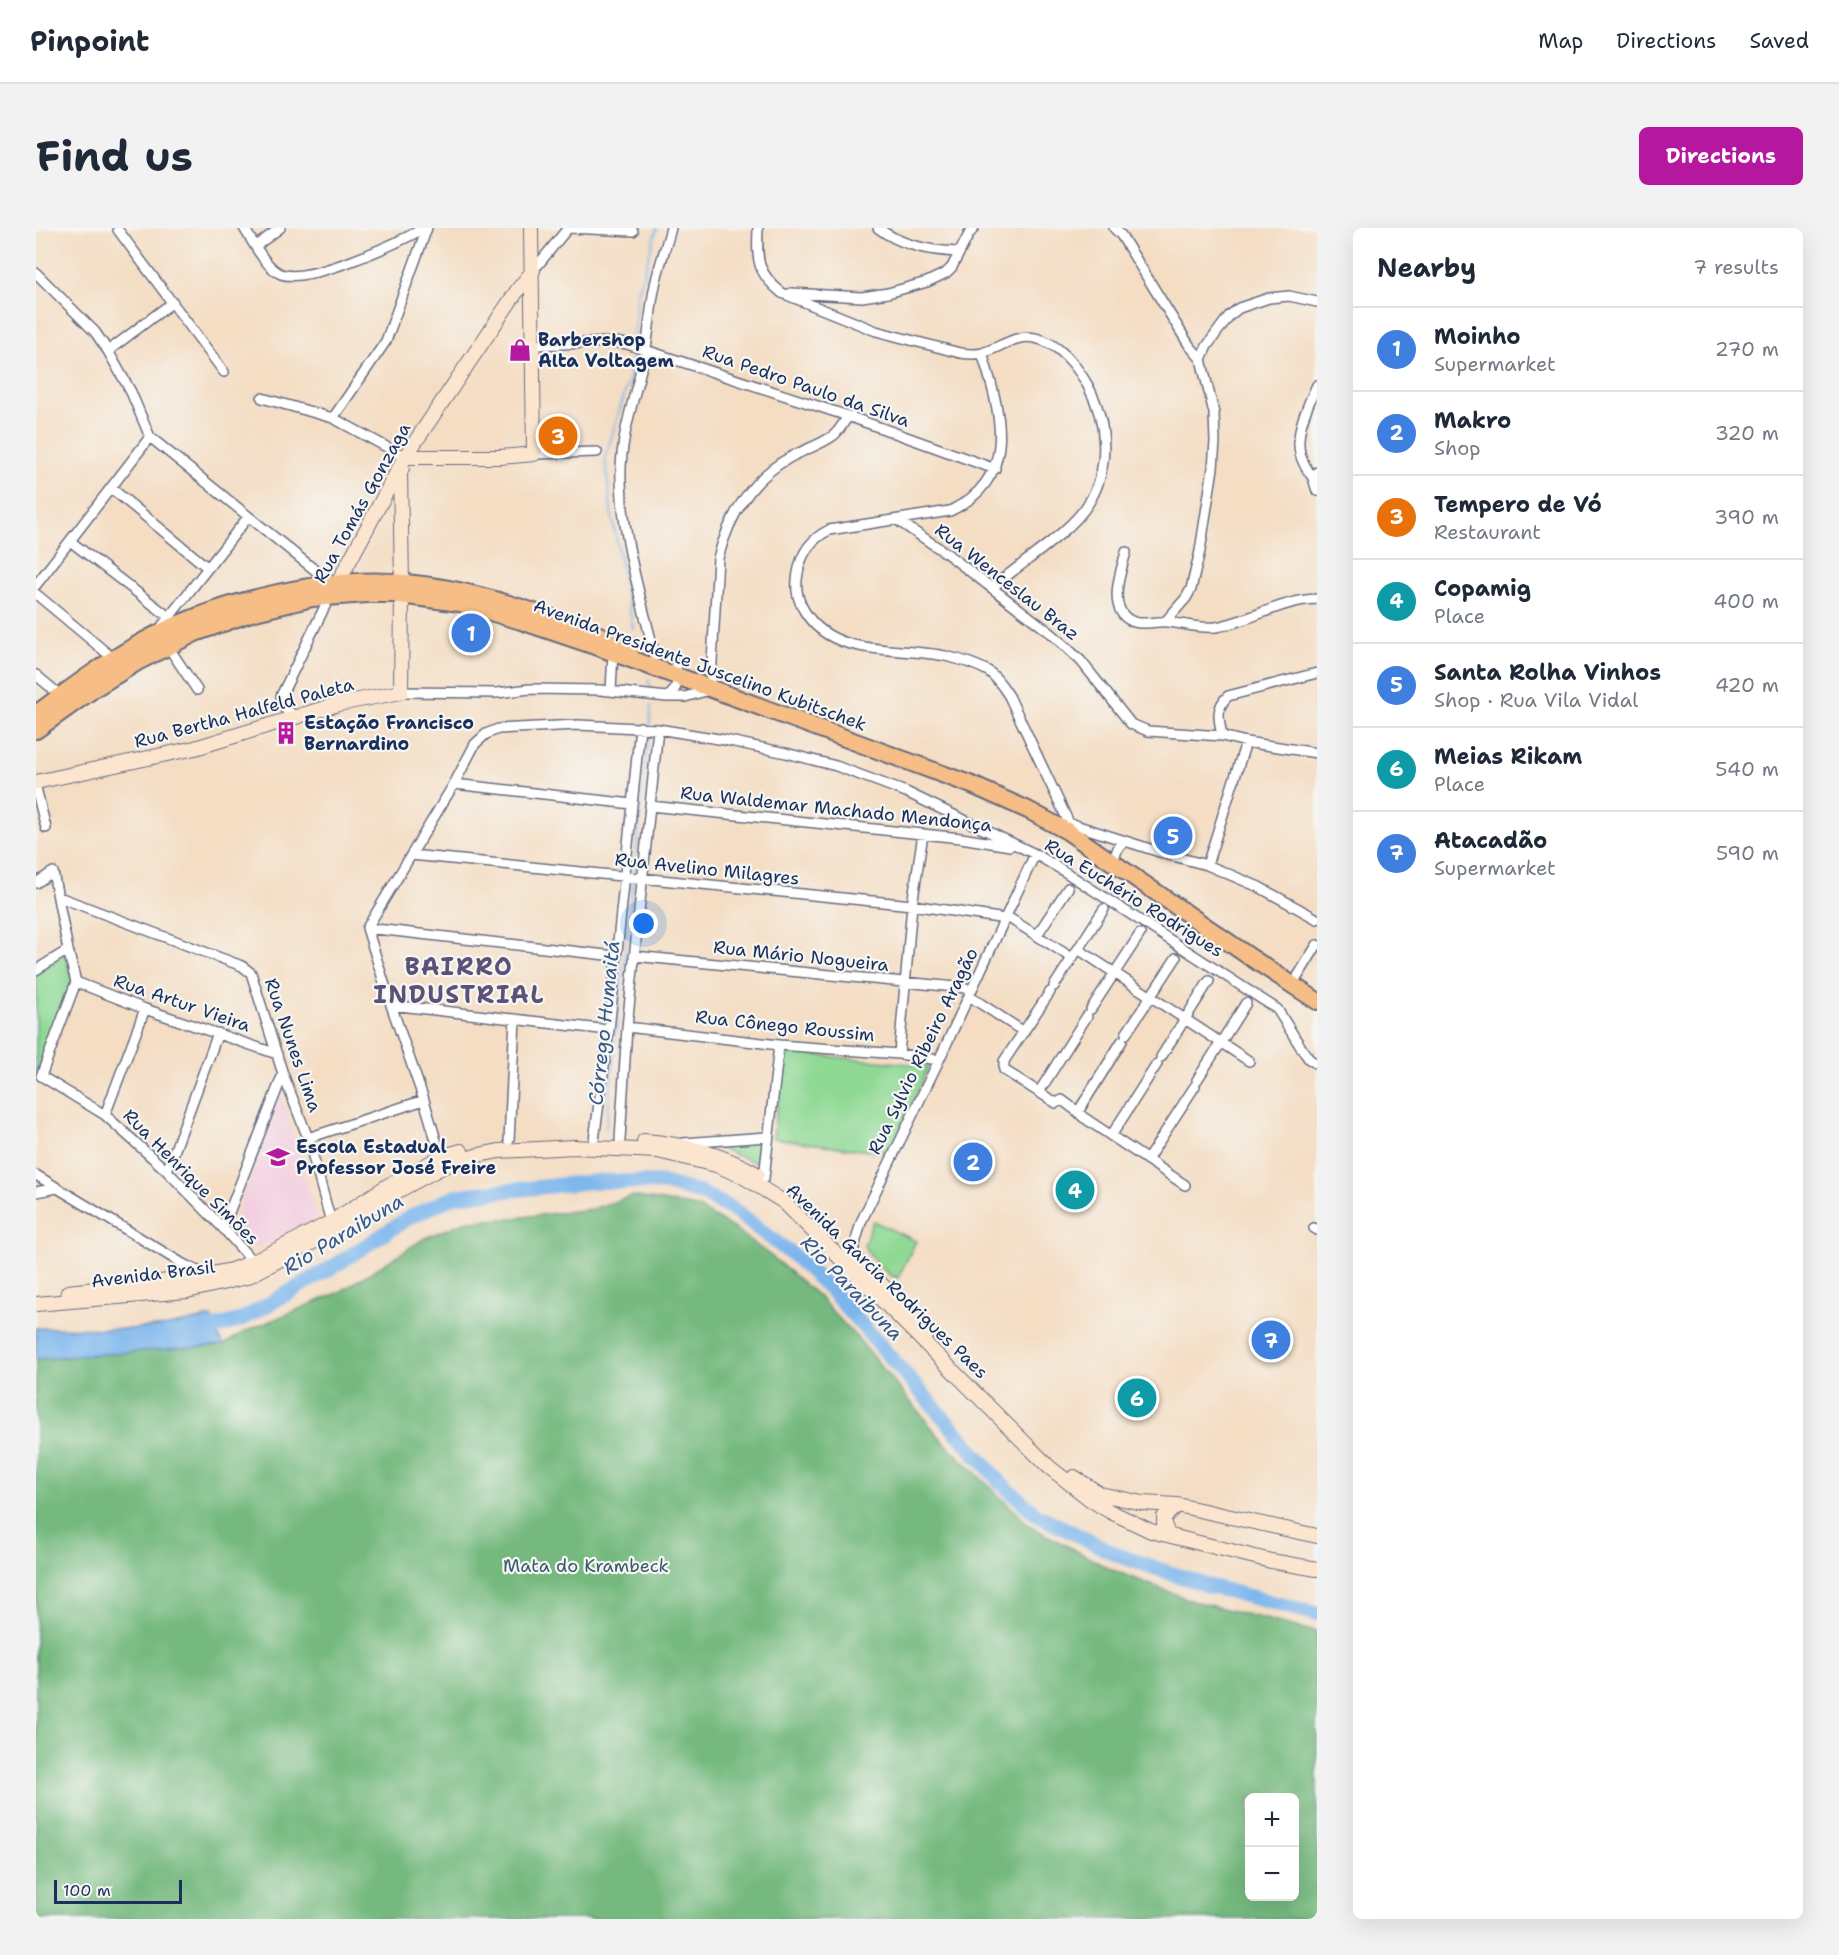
<!DOCTYPE html>
<meta charset="utf-8">
<style>
:root{--surface:#fff;--page:#f2f2f3;--text:#1f2937;--muted:#747a83;--line:#e0e1e3;--accent:#b5179e}
body{margin:0;font-family:"Shantell Sans",sans-serif;background:var(--page);color:var(--text)}
.controls{position:absolute;right:18px;bottom:18px;display:grid;overflow:hidden;border-radius:9px;box-shadow:0 6px 24px #0002}
.controls button{width:54px;height:54px;display:grid;place-items:center;padding:0;border:0;border-bottom:2px solid var(--line);background:var(--surface);color:var(--text);font:30px sans-serif}
.scale{position:absolute;left:18px;bottom:15px;width:128px;box-sizing:border-box;padding-left:6px;border:3px solid #1b2f5e;border-top:0;font-size:16px;line-height:21px;white-space:nowrap;color:#1b2f5e;-webkit-text-stroke:4px #f6f6f2;paint-order:stroke}
.you{position:absolute;left:608px;top:696px;width:21px;height:21px;margin:-15px;border:4px solid #fff;border-radius:50%;background:#1a73e8;box-shadow:0 0 0 9px #1a73e833}
.badge{display:grid;place-items:center;width:39px;height:39px;border-radius:50%;background:var(--accent);color:#fff;font-size:20px;font-weight:700}
.pin{position:absolute;translate:-50% -50%;border:3px solid #fff;box-shadow:0 2px 6px #0006}
.list{margin:0;padding:0;list-style:none}
h2{display:flex;justify-content:space-between;align-items:center;height:78px;margin:0;padding:0 24px;font-size:26px}
h2 small{font-size:20px;font-weight:400;color:var(--muted)}
.list li{display:grid;grid-template-columns:39px 1fr auto;gap:18px;align-items:center;box-sizing:border-box;height:84px;padding:0 24px;border-top:2px solid var(--line)}
.list b{display:block;font-size:22px;white-space:nowrap}
.list p{margin:0;font-size:20px;white-space:nowrap;color:var(--muted)}
.list em{font-size:20px;font-style:normal;color:var(--muted)}
.map{position:relative;flex:none;width:1281px;height:1691px;overflow:hidden;border-radius:9px}
header{display:flex;align-items:center;gap:36px;box-sizing:border-box;height:84px;padding:0 30px;background:var(--surface);border-bottom:2px solid var(--line)}
header strong{font-size:28px}
nav{display:flex;gap:33px;margin-inline-start:auto;font-size:21px}
.intro{display:flex;align-items:center;justify-content:space-between;box-sizing:border-box;height:144px;padding:0 36px}
h1{margin:0;font-size:42px}
.button{padding:15px 27px;border-radius:9px;background:var(--accent);color:#fff;font-size:21px;font-weight:700}
main{display:flex;gap:36px;padding:0 36px}
aside{flex:1;background:var(--surface);border-radius:9px;box-shadow:0 6px 24px #0002}
.map>svg:first-child{display:block}
.built{fill:#f3cfdf}
.green{fill:#90d994;stroke:#568479;stroke-width:1.5}
.forest{fill:#74b97e;stroke:#48746e;stroke-width:1.5;fill-rule:evenodd}
.water{fill:#7bb5ec;stroke:#4b72a5;stroke-width:1.5}
.lines{fill:none;stroke-linecap:round;stroke-linejoin:round}
.stream{stroke:#7bb5ec;stroke-width:2}
.river{stroke:#7bb5ec;stroke-width:15}
.street-casing{stroke:#676c81;stroke-width:12}
.secondary-casing{stroke:#676c81;stroke-width:16}
.highway-casing{stroke:#676c81;stroke-width:20}
.street{stroke:#fff;stroke-width:9}
.secondary{stroke:#fbe5cf;stroke-width:14}
.highway{stroke:#f6be86;stroke-width:16}
.labels{text-anchor:middle;stroke-width:4.5;stroke-linejoin:round;paint-order:stroke}
.poi-label{font-size:18px;font-weight:bold;fill:#1b2f5e;stroke:#f6f6f2;text-anchor:start}
.street-label{font-size:18px;fill:#1b2f5e;stroke:#f6f6f2}
.park-label{font-size:18px;fill:#385a6c;stroke:#f6f6f2}
.water-label{font-size:20px;font-style:italic;fill:#385789;stroke:#f6f6f2}
.district-label{font-size:24px;font-weight:bold;letter-spacing:1.5px;fill:#5b5279;stroke:#f6f6f2}
</style>
<header>
<strong>Pinpoint</strong>
<nav><a>Map</a><a>Directions</a><a>Saved</a></nav>
</header>
<div class="intro"><h1>Find us</h1><a class="button">Directions</a></div>
<main>
<div class="map">
<svg width="1281" height="1691" viewBox="0 0 1281 1691">
<rect width="100%" height="100%" fill="#f6f6f2"/>
<filter id="ink" filterUnits="userSpaceOnUse"><feTurbulence type="fractalNoise" baseFrequency=".0167" numOctaves="2"/><feDisplacementMap in="SourceGraphic" scale="12" xChannelSelector="R" yChannelSelector="G"/><feConvolveMatrix kernelMatrix="1 2 1 2 8 2 1 2 1" color-interpolation-filters="sRGB"/></filter>
<filter id="wash" filterUnits="userSpaceOnUse"><feTurbulence type="fractalNoise" baseFrequency=".008" numOctaves="4" result="noise"/><feDisplacementMap in="SourceGraphic" scale="24" xChannelSelector="R" yChannelSelector="G"/><feGaussianBlur stdDeviation="1.35" result="paint"/><feColorMatrix in="noise" values="0 0 0 0 0 0 0 0 0 0 0 0 0 0 0 0 0 1.4 0 .05"/><feComposite in="paint" operator="in"/></filter>
<g filter="url(#wash)">
<rect width="100%" height="100%" fill="#f4ddc3"/>
<path class="built" d="M245 865 281 992 219 1021 196 999Z"/>
<path class="green" d="M30 726 37 754 0 849V745Z
M748 824 893 838 853 926 737 910Z
M729 912 723 936 675 917Z
M837 993 880 1013 862 1050C852 1050 831 1026 828 1017Z"/>
<path class="forest" d="M596 968 661 979 700 1002 735 1028 781 1067 824 1113 907 1213 994 1298 1074 1341 1157 1373 1281 1404V1691H0V1131L188 1117 208 1104 304 1064 389 1010 431 993 469 991 556 981ZM1214 1570H1258V1668H1214Z"/>
<path class="water" d="M176 1089 178 1100 188 1117 0 1131V1100L94 1101 132 1098Z"/>
<g class="lines">
<path class="stream" d="M597 114 601 69 621 0
M597 120 595 145 569 230 576 289 597 400
M612 452 616 463
M614 497 615 478
M598 646 613 503
M570 900 597 652"/>
<path class="river" d="M157 1102 178 1100 207 1091 295 1040 374 989 419 968 563 953 628 955 664 965 698 982 757 1027 794 1061 965 1255 1001 1287 1084 1328 1173 1358 1281 1386"/>
</g>
</g>
<g filter="url(#ink)">
<g class="lines">
<g class="street-casing">
<path id="street" d="M208 0C217 14 229 39 245 46 273 56 362 15 388 0
M532 0 597 3
M722 0C721 32 720 44 746 65L840 103 924 125C931 126 939 127 946 125 964 120 979 106 999 110 1022 114 1041 138 1052 158 1071 193 1075 240 1052 276 1034 305 983 336 956 360
M842 0C864 17 895 23 922 24
M1078 0 1085 7 1153 117 1165 131
M82 2 188 144
M220 18 244 0
M497 43 532 0
M0 45 59 104 72 123 95 164 114 209 295 355
M755 65 826 69 852 65 891 54 910 45 916 39 933 6 938 0
M497 117 578 114 591 116 812 188 959 241
M72 123 137 74
M946 125C965 185 984 250 914 283L793 302C775 311 765 325 762 345 759 360 761 371 769 384 798 431 863 418 909 428 923 431 939 436 952 443 961 449 967 459 973 468L1033 595 1133 627 1171 637 1223 659 1281 691
M226 170 297 190 369 229
M297 190 350 113 391 0
M498 226 561 224
M1281 244 1277 250 1281 263
M1277 250C1272 243 1266 235 1264 225 1259 203 1272 177 1281 157
M75 260 172 340
M861 292 910 325 1016 406 1045 433 1095 496 1112 503 1186 508 1210 514 1281 525
M34 313 137 392
M1090 324C1085 343 1069 384 1098 394 1108 397 1120 393 1130 394 1147 395 1162 401 1180 399 1215 393 1245 372 1281 371
M0 357 114 209
M0 366 78 431
M1129 394 1150 370 1155 361 1164 323 1177 240 1179 214 1178 185 1165 131 1171 118 1193 88 1203 80 1233 70 1253 68 1281 74
M123 402 212 289
M131 417 161 462
M619 428C605 371 587 312 585 254 583 208 600 168 609 124 614 102 614 79 619 57 623 38 630 19 635 0
M0 447 25 468
M675 451 682 330C693 289 715 251 753 230 767 222 785 217 798 207 804 202 808 194 812 188
M575 463 577 424
M365 464 461 465 494 461 564 462 631 469H649L673 462
M631 469C644 461 641 450 640 436
M259 488 249 481 245 468 294 368
M1186 508C1183 492 1179 480 1192 468L1281 445
M418 556 596 576
M0 560 10 600
M614 578 925 610 974 618
M375 627 876 677 963 690
M1079 628 1082 620 1089 614
M1171 637 1210 514
M0 655 17 644 32 722 40 754 5 848 69 887 131 943 187 1000 217 1034
M23 669 206 738 215 745 247 846 272 910 295 994
M970 688 1036 730
M331 700 579 728
M1001 707 1032 660
M1042 721 1213 833
M598 728 930 760
M0 742 32 722
M1262 748 1281 717
M40 754 109 781 241 826
M1018 758 1068 681
M1014 764 968 833V842L1020 875 1026 872 1042 884 1047 889 1149 957
M933 768 988 804
M355 777 573 802
M1055 781 1104 706
M591 799 743 817 863 826 903 832
M1090 806 1140 730
M863 826 876 677 887 606
M1125 829 1173 753
M1161 852 1210 775
M1003 864 1051 788
M1042 884 1086 813
M69 887 109 781
M1075 908 1121 836
M272 910 388 872
M473 912 479 791
M558 912 573 802 604 499
M584 912 591 799 622 501
M647 915 731 909
M405 929 388 872 355 777 331 700 418 556 439 516 450 506 462 501 542 497 622 501 689 512 750 525 800 538 870 564 999 626 1023 640 1241 781 1266 821 1273 831 1281 836
M1111 932 1159 858
M131 943 182 805
M0 947 147 1036 170 1047
M728 950 743 817
M0 964 21 960
M187 1000 247 846
M1278 1000 1281 1002
M815 1031 825 994 903 832 999 626"/>
</g>
<g class="secondary-casing">
<path id="secondary" d="M369 229H464L498 226 495 0
M366 240 364 245 366 354
M297 364 369 229 483 60 497 43
M0 554 159 520 302 476 365 464 366 367
M608 913C647 916 687 927 721 946
M813 1024 893 1104
M32 1064 151 1051 195 1042 217 1034 295 994 353 957 405 929 425 923
M0 1076 151 1063 211 1049 298 1003 358 965 408 938 443 927 463 923 538 919 622 923 680 937 706 948 748 974 1013 1239 1055 1272 1073 1283 1115 1303 1235 1333 1281 1341
M1038 1249 1064 1266 1106 1275 1141 1277 1281 1308
M1132 1307 1128 1296V1289L1141 1277"/>
</g>
<g class="highway-casing">
<path id="highway" d="M0 486C34 461 68 435 106 414 176 375 288 347 369 355 445 361 525 393 596 419
M0 502 59 460 103 433 159 405 215 385 276 370 331 366H357L424 375 485 393 565 420 936 557 992 582 1031 603 1214 729 1281 773"/>
</g>
<use href="#street" class="street"/>
<use href="#secondary" class="secondary"/>
<use href="#highway" class="highway"/>
</g>
</g>
<defs>
<g id="shop-bare" transform="scale(1.8)"><path d="M-5-2.5h2.3a2.7 3.5 0 0 1 5.4 0H5L5.5 6h-11ZM-1.5-2.5h3a1.5 2.3 0 0 0-3 0Z" fill="#b5179e" stroke="#f6f6f2" stroke-width="2.5" paint-order="stroke"/></g>
<g id="building-bare" transform="scale(1.8)"><path d="M-4-6H4V6H1V3H-1V6H-4ZM-2.5-4.3h1.7v1.8h-1.7ZM.8-4.3h1.7v1.8H.8ZM-2.5-1h1.7V.8h-1.7ZM.8-1h1.7V.8H.8Z" fill="#b5179e" stroke="#f6f6f2" stroke-width="2.5" paint-order="stroke"/></g>
<g id="school-bare" transform="scale(1.8)"><path d="M0-5L7-2L0 1L-7-2ZM-4 1L0 2.5L4 1V4Q0 6-4 4Z" fill="#b5179e" stroke="#f6f6f2" stroke-width="2.5" paint-order="stroke"/></g>
</defs>
<g fill-rule="evenodd">
<use href="#shop-bare" x="484" y="122"/>
<use href="#building-bare" x="250" y="505"/>
<use href="#school-bare" x="242" y="929"/>
</g>
<g class="labels">
<g class="poi-label">
<text x="502" y="118">Barbershop<tspan x="502" dy="21">Alta Voltagem</tspan></text>
<text x="268" y="501">Estação Francisco<tspan x="268" dy="21">Bernardino</tspan></text>
<text x="260" y="925">Escola Estadual<tspan x="260" dy="21">Professor José Freire</tspan></text>
</g>
<g class="street-label">
<text transform="translate(770 158) rotate(19)" y="6">Rua Pedro Paulo da Silva</text>
<text transform="translate(326 275) rotate(-61)" y="6">Rua Tomás Gonzaga</text>
<text transform="translate(971 354) rotate(38)" y="6">Rua Wenceslau Braz</text>
<text transform="translate(664 437) rotate(20)" y="6">Avenida Presidente Juscelino Kubitschek</text>
<text transform="translate(208 485) rotate(-15)" y="6">Rua Bertha Halfeld Paleta</text>
<text transform="translate(800 581) rotate(6)" y="6">Rua Waldemar Machado Mendonça</text>
<text transform="translate(671 641) rotate(6)" y="6">Rua Avelino Milagres</text>
<text transform="translate(1098 670) rotate(32)" y="6">Rua Euchério Rodrigues</text>
<text transform="translate(765 728) rotate(6)" y="6">Rua Mário Nogueira</text>
<text transform="translate(146 775) rotate(19)" y="6">Rua Artur Vieira</text>
<text transform="translate(749 798) rotate(6)" y="6">Rua Cônego Roussim</text>
<text transform="translate(257 817) rotate(71)" y="6">Rua Nunes Lima</text>
<text transform="translate(887 823) rotate(-64)" y="6">Rua Sylvio Ribeiro Aragão</text>
<text transform="translate(155 949) rotate(45)" y="6">Rua Henrique Simões</text>
<text transform="translate(117 1046) rotate(-7)" y="6">Avenida Brasil</text>
<text transform="translate(851 1053) rotate(44)" y="6">Avenida Garcia Rodrigues Paes</text>
</g>
<g class="park-label">
<text x="550" y="1344">Mata do Krambeck</text>
</g>
<g class="water-label">
<text transform="translate(568 795) rotate(-84)" y="7">Córrego Humaitá</text>
<text transform="translate(307 1006) rotate(-31)" y="7">Rio Paraibuna</text>
<text transform="translate(816 1060) rotate(46)" y="7">Rio Paraibuna</text>
</g>
<g class="district-label">
<text x="423" y="747">BAIRRO<tspan x="423" dy="28">INDUSTRIAL</tspan></text>
</g>
</g>
</svg>
<div class="controls">
<button>+</button>
<button>−</button>
</div>
<div class="scale">100 m</div>
<div class="you"></div>
<div class="pin badge" style="left:435px;top:405px;background:#3f7fe0">1</div>
<div class="pin badge" style="left:937px;top:934px;background:#3f7fe0">2</div>
<div class="pin badge" style="left:522px;top:208px;background:#e8710a">3</div>
<div class="pin badge" style="left:1039px;top:962px;background:#0f9aa8">4</div>
<div class="pin badge" style="left:1137px;top:608px;background:#3f7fe0">5</div>
<div class="pin badge" style="left:1101px;top:1170px;background:#0f9aa8">6</div>
<div class="pin badge" style="left:1235px;top:1112px;background:#3f7fe0">7</div>
</div>
<aside>
<h2>Nearby<small>7 results</small></h2>
<ul class="list">
<li><span class="badge" style="background:#3f7fe0">1</span><div><b>Moinho</b><p>Supermarket</p></div><em>270 m</em></li>
<li><span class="badge" style="background:#3f7fe0">2</span><div><b>Makro</b><p>Shop</p></div><em>320 m</em></li>
<li><span class="badge" style="background:#e8710a">3</span><div><b>Tempero de Vó</b><p>Restaurant</p></div><em>390 m</em></li>
<li><span class="badge" style="background:#0f9aa8">4</span><div><b>Copamig</b><p>Place</p></div><em>400 m</em></li>
<li><span class="badge" style="background:#3f7fe0">5</span><div><b>Santa Rolha Vinhos</b><p>Shop · Rua Vila Vidal</p></div><em>420 m</em></li>
<li><span class="badge" style="background:#0f9aa8">6</span><div><b>Meias Rikam</b><p>Place</p></div><em>540 m</em></li>
<li><span class="badge" style="background:#3f7fe0">7</span><div><b>Atacadão</b><p>Supermarket</p></div><em>590 m</em></li>
</ul>
</aside>
</main>
